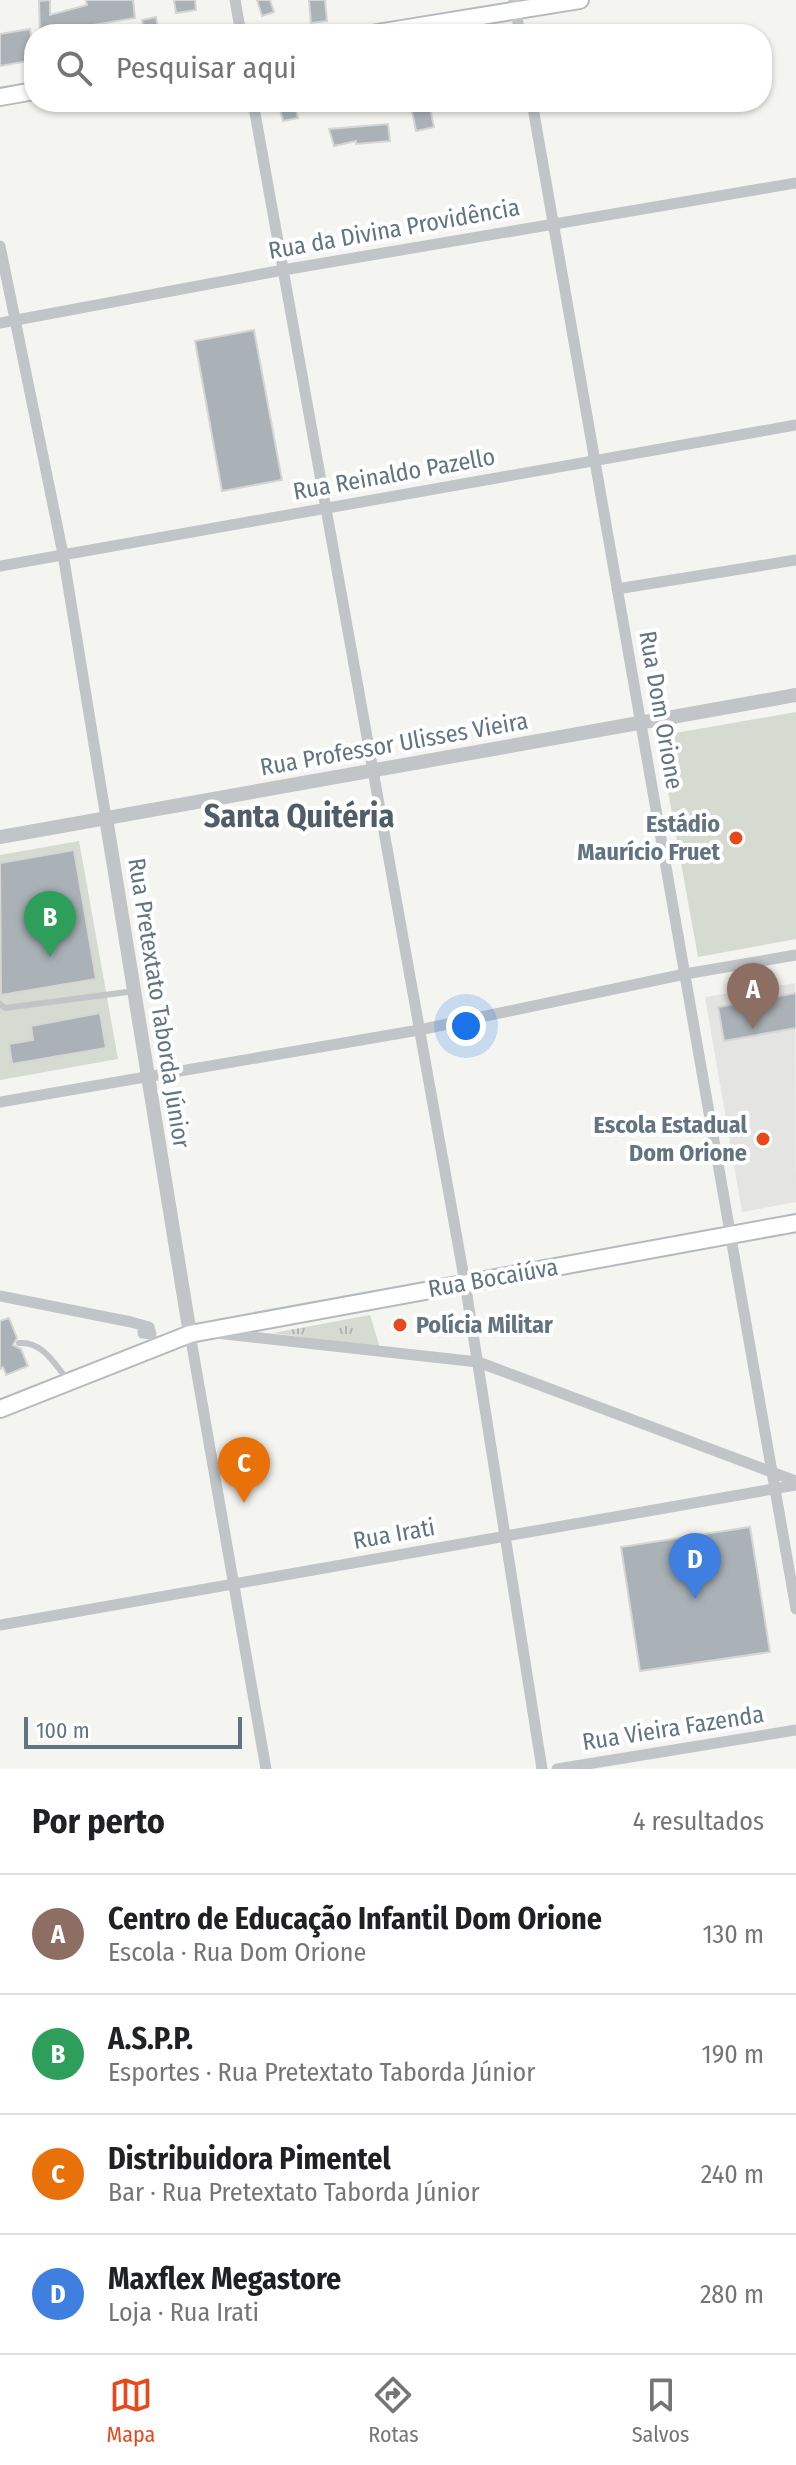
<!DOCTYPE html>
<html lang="pt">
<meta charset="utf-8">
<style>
:root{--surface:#fff;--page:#f2f2f2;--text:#202124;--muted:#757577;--line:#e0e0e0;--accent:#e7491d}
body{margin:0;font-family:"Fira Sans Condensed",sans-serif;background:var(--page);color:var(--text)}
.scale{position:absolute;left:24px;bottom:20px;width:218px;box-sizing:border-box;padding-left:8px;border:4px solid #627482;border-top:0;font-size:22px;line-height:28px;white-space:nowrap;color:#627482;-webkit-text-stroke:6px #fff;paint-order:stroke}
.you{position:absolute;left:466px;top:1026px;width:28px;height:28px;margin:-20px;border:6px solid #fff;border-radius:50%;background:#1a73e8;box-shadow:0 0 0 12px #1a73e833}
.badge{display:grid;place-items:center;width:52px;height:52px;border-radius:50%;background:var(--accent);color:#fff;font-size:26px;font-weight:700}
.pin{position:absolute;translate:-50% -66px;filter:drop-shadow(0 2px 4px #0008)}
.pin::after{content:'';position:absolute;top:42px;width:28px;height:24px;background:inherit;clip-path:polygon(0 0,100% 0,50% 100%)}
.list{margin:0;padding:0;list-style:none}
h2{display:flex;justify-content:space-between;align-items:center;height:104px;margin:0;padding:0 32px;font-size:34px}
h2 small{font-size:26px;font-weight:400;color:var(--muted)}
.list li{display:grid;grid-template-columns:52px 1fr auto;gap:24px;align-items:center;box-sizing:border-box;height:120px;padding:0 32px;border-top:2px solid var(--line)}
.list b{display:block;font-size:30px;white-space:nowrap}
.list p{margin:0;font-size:26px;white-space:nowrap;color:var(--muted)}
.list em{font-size:26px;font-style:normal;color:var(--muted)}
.icon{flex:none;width:44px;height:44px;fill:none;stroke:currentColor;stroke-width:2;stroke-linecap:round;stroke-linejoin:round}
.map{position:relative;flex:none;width:796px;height:1769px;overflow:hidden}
.search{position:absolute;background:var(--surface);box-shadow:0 2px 6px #0004;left:24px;right:24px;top:24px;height:88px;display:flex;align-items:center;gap:20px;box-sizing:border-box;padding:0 28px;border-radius:32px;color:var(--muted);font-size:30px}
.sheet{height:584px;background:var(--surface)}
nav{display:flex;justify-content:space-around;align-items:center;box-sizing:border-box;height:112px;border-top:2px solid var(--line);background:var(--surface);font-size:22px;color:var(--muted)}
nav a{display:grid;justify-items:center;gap:4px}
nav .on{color:var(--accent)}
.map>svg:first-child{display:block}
.built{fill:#e4e5e3}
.grass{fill:url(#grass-tufts)}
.garden{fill:#d5dbd1}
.building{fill:#aab2b7;stroke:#d5d5d3;stroke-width:2}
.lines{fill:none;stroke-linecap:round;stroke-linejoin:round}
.secondary-casing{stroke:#b3b9bd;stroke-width:20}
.service{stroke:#c1c5c8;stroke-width:6}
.minor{stroke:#c1c5c8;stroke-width:11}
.tertiary{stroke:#c1c5c8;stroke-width:14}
.secondary{stroke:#fff;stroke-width:16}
.poi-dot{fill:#e7491d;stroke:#fff;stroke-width:3}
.labels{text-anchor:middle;stroke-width:8;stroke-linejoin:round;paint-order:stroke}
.street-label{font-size:24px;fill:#627482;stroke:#fff}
.poi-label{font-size:24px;font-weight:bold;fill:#627482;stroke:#fff;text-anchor:end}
.district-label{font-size:32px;font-weight:bold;fill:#505d66;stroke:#fff}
</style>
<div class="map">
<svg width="796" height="1769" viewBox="0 0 796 1769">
<defs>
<pattern id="grass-tufts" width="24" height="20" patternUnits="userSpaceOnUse" patternTransform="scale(2)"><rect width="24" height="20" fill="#d5dbd1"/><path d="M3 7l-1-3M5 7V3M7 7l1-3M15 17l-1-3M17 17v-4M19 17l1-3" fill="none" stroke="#b0b6af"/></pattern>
</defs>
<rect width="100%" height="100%" fill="#f4f4f0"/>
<path class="built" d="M795 983 796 1202 742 1212 705 997Z"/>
<path class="grass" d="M370 1315 380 1348 273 1333Z"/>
<path class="garden" d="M796 712V939L698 957 658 736Z
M79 841 118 1059 0 1080V855Z"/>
<path class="building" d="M50 0V15L87 5 86 0H133L135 18 81 27V30L71 33 40 34 39 1Z
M174 0H195L196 10 176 13Z
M257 0H270L274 12 262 16Z
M309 0H325L327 21 311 23Z
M156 17 159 33 144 34 142 20Z
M30 29 34 60 0 66V34Z
M278 102H294L298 118 283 121Z
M410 102H429L434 127 416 131Z
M388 124 390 141 356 144V141L334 146 329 129Z
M254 330 282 480 222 491 195 341Z
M74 850 96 979 1 995 0 863Z
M796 993V1028L724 1041 718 1007Z
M100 1013 106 1048 12 1064 9 1044 33 1040 31 1026Z
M9 1318 17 1338 13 1345 21 1349 28 1366 6 1375 3 1367 0 1369V1321Z
M750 1527 770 1652 640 1671 621 1547Z"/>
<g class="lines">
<g class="secondary-casing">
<path id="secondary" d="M371 34 580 0
M0 97 34 91
M0 1409 190 1334 796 1223"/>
</g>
<path class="service" d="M0 1004 5 1008 135 991
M19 1343C42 1341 54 1363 67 1379"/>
<path class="minor" d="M235 0 241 34
M514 0 520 34
M253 102 465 1283 542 1769
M532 102 796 1609
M0 246 63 554 106 818
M0 323 283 270 796 183
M0 566 796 425
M617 589 796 560
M0 1102 419 1030 685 974 796 955
M0 1296 131 1322 149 1327 151 1334 143 1333V1327
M216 1333 478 1362 796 1481
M190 1334 266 1769
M0 1625 796 1485
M557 1769 796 1730"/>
<path class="tertiary" d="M106 818 190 1334
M0 837 796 695"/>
<use href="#secondary" class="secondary"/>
</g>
<g class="poi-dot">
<circle cx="736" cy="838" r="8"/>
<circle cx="763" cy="1139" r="8"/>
<circle cx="400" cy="1325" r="8"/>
</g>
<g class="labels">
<g class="street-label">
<text transform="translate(394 229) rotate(-10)" y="8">Rua da Divina Providência</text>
<text transform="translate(394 474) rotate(-10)" y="8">Rua Reinaldo Pazello</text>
<text transform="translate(661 710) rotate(80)" y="8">Rua Dom Orione</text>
<text transform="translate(394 744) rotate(-10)" y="8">Rua Professor Ulisses Vieira</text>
<text transform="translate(159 1003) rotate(81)" y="8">Rua Pretextato Taborda Júnior</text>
<text transform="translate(493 1278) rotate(-10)" y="8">Rua Bocaiúva</text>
<text transform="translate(394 1534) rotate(-10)" y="8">Rua Irati</text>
<text transform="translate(673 1728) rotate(-9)" y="8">Rua Vieira Fazenda</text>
</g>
<g class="poi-label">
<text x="720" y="832">Estádio<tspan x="720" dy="28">Maurício Fruet</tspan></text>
<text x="747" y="1133">Escola Estadual<tspan x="747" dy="28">Dom Orione</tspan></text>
<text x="416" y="1333" text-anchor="start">Polícia Militar</text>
</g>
<g class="district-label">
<text x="299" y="827">Santa Quitéria</text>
</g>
</g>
</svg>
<div class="scale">100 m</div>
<div class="you"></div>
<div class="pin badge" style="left:753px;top:1029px;background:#8d6e63">A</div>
<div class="pin badge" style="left:50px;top:957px;background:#2e9e5b">B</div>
<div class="pin badge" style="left:244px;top:1503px;background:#e8710a">C</div>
<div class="pin badge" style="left:695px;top:1599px;background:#3f7fe0">D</div>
<div class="search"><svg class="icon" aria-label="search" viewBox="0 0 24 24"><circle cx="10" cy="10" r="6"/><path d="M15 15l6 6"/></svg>Pesquisar aqui</div>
</div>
<section class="sheet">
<h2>Por perto<small>4 resultados</small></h2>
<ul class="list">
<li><span class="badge" style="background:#8d6e63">A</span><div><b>Centro de Educação Infantil Dom Orione</b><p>Escola · Rua Dom Orione</p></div><em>130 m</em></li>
<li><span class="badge" style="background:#2e9e5b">B</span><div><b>A.S.P.P.</b><p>Esportes · Rua Pretextato Taborda Júnior</p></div><em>190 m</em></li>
<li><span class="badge" style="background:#e8710a">C</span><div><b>Distribuidora Pimentel</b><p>Bar · Rua Pretextato Taborda Júnior</p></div><em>240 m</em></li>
<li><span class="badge" style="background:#3f7fe0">D</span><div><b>Maxflex Megastore</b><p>Loja · Rua Irati</p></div><em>280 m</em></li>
</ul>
</section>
<nav>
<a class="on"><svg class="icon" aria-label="map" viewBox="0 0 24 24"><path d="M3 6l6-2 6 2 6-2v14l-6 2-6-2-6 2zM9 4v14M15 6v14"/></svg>Mapa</a>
<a><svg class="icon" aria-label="directions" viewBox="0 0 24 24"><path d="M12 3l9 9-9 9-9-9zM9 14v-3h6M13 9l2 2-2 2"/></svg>Rotas</a>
<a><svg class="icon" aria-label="saved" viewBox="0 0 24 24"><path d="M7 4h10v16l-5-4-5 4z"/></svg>Salvos</a>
</nav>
